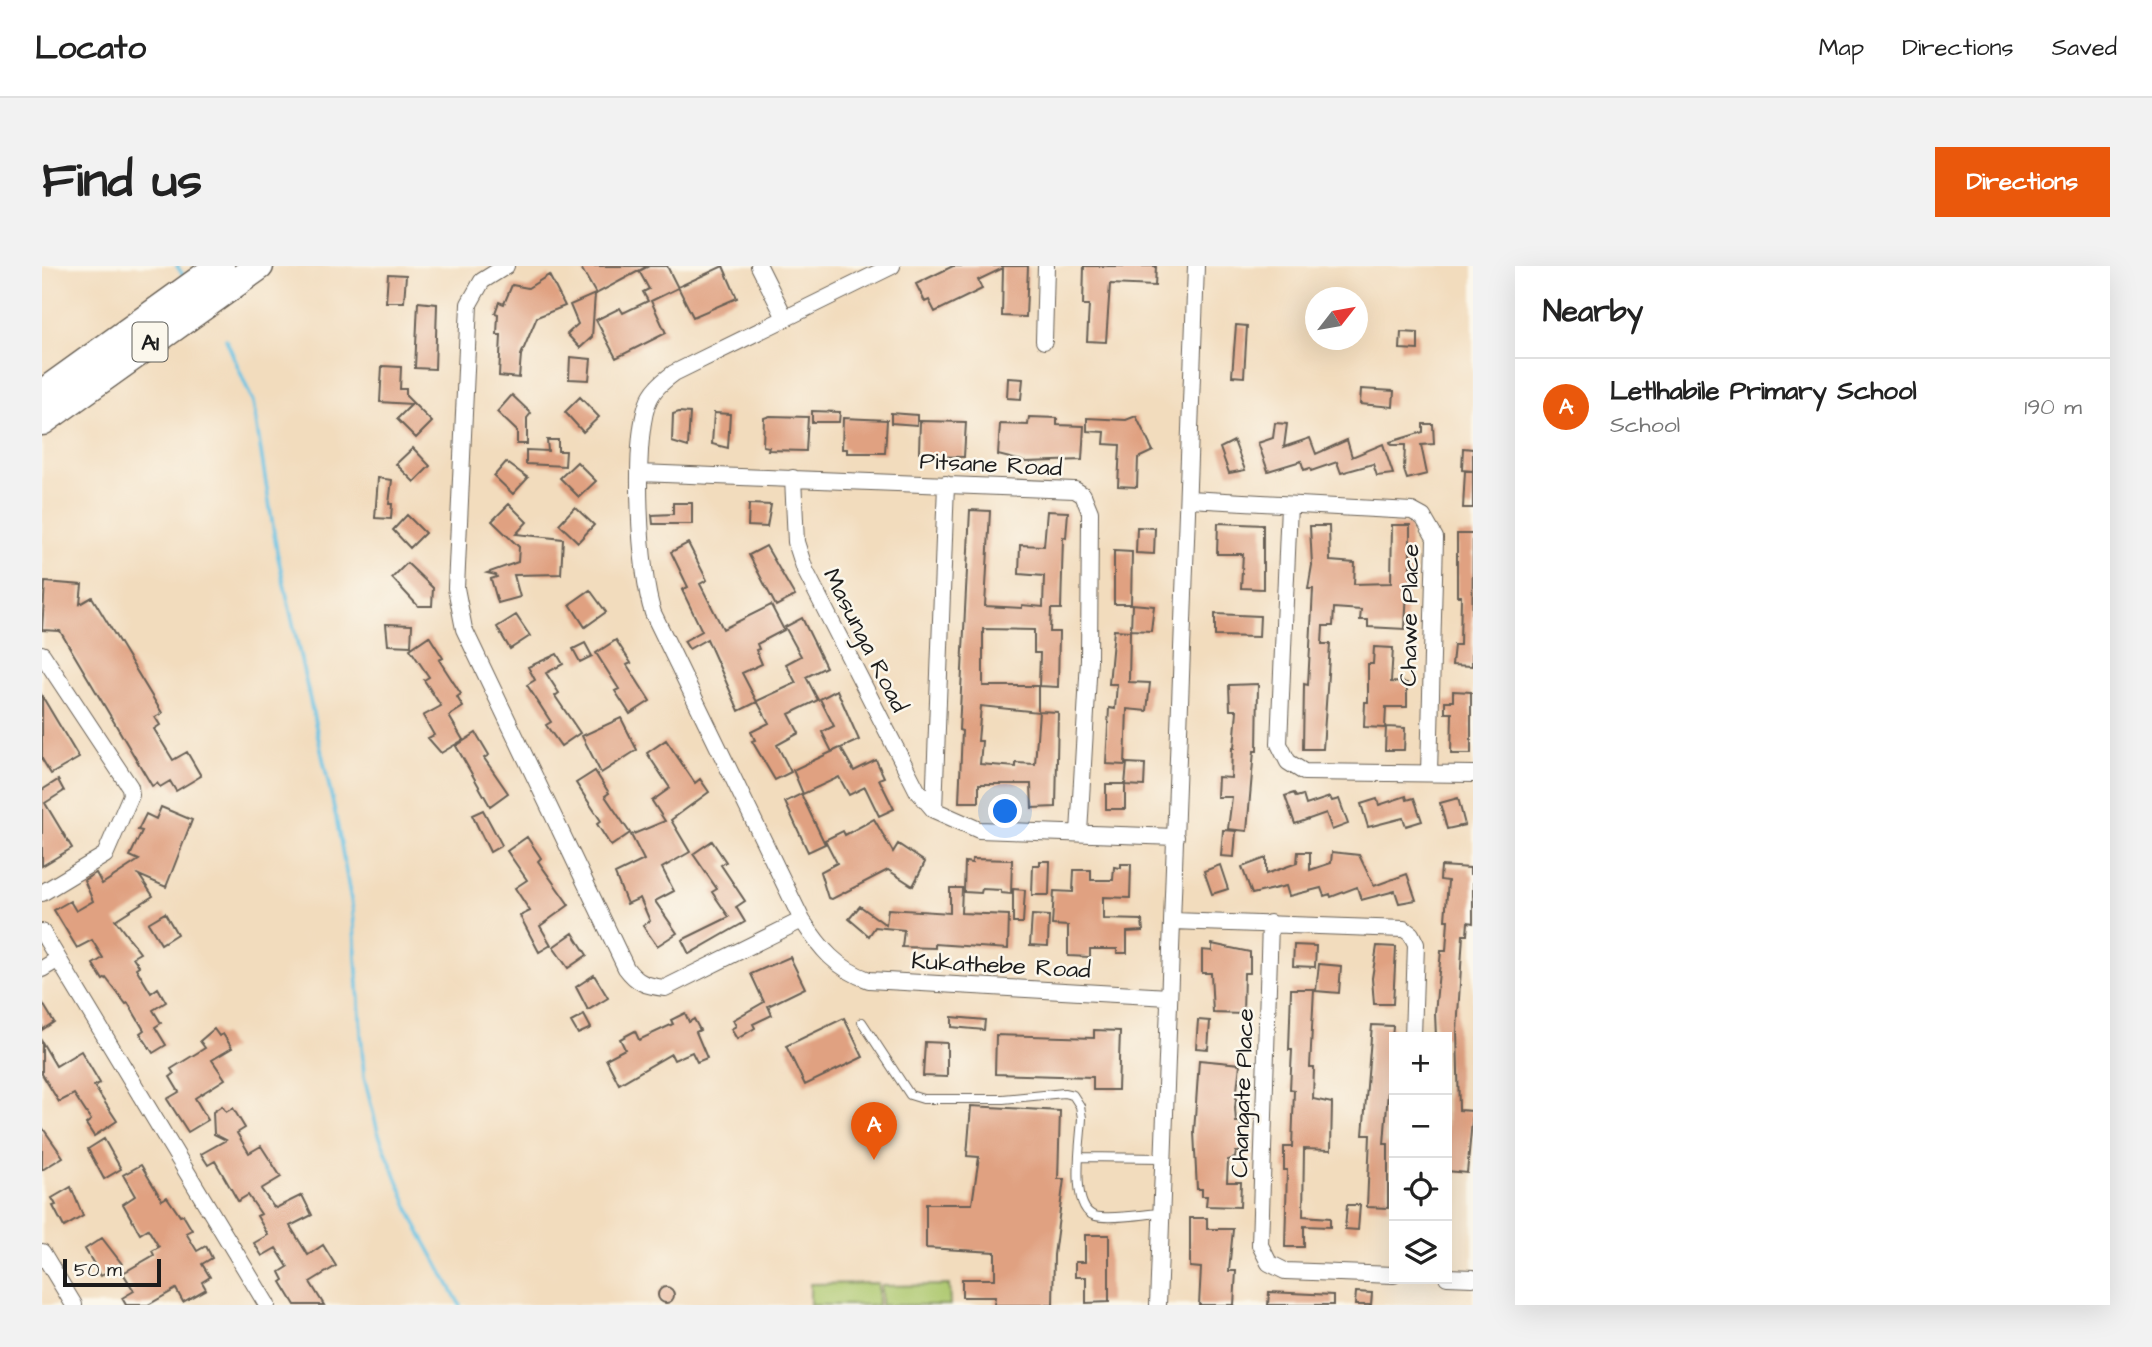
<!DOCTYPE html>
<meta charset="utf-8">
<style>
:root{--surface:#fff;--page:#f2f2f2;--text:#222;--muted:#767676;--line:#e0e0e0;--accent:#ea580c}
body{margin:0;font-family:"Architects Daughter",sans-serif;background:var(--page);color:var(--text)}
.controls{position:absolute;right:21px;bottom:21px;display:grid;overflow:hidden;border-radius:0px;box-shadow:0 7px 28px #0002}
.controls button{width:63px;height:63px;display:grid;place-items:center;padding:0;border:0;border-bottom:2px solid var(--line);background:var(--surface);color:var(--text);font:35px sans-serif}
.compass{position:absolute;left:1263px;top:21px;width:63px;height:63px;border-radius:50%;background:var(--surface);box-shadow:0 7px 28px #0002;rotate:59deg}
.scale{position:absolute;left:21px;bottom:18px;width:98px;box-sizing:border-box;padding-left:7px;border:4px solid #1c1c1c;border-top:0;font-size:19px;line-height:24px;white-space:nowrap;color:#1c1c1c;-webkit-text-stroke:5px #fbf7ec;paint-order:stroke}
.you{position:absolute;left:964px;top:546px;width:24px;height:24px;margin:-18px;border:5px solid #fff;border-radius:50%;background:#1a73e8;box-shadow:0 0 0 10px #1a73e833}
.badge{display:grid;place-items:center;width:46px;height:46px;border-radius:50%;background:var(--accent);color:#fff;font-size:23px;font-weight:700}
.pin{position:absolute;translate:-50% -58px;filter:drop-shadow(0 2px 4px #0008)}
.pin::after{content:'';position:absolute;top:37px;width:24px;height:21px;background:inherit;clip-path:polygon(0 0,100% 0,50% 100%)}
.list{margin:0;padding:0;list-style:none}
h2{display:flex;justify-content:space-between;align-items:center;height:91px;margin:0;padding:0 28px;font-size:30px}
h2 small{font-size:23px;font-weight:400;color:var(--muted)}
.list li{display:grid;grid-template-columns:46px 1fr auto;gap:21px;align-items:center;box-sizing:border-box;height:98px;padding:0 28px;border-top:2px solid var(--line)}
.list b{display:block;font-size:26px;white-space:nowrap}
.list p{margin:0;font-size:23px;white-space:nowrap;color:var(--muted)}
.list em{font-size:23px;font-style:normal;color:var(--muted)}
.icon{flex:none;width:38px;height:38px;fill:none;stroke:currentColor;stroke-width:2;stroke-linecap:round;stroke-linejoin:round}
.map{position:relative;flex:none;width:1431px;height:1039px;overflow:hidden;border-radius:0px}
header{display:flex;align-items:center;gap:42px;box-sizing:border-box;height:98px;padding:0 35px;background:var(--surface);border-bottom:2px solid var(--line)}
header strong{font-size:33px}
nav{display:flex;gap:38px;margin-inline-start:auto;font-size:24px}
.intro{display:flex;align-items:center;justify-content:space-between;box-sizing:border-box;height:168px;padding:0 42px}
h1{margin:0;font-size:49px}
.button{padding:18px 32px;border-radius:0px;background:var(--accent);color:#fff;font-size:24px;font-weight:700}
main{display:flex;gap:42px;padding:0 42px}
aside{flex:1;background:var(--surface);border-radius:0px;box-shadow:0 7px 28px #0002}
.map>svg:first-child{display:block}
.green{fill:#adc86e;stroke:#647245;stroke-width:2}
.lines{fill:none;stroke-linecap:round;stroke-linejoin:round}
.stream{stroke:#66c2e4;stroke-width:3.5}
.building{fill:#e0a181}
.lane-casing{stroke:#675f54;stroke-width:10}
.street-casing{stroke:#675f54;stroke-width:18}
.highway-casing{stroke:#675f54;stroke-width:31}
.lane{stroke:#fff;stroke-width:8}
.street{stroke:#fff;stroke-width:16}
.highway{stroke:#fff;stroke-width:28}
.labels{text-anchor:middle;stroke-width:5;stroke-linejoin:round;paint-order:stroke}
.shield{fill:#fbf7ec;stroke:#5f5e5a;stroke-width:2}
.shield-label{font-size:23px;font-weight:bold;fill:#1c1c1c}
.street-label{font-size:24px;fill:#1c1c1c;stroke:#fbf7ec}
</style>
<header>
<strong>Locato</strong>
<nav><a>Map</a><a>Directions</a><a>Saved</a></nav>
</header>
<div class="intro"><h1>Find us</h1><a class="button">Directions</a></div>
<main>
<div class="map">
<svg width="1431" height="1039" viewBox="0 0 1431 1039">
<rect width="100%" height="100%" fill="#fbf7ec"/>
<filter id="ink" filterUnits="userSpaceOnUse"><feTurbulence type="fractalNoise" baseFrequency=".0143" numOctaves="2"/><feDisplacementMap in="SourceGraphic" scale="14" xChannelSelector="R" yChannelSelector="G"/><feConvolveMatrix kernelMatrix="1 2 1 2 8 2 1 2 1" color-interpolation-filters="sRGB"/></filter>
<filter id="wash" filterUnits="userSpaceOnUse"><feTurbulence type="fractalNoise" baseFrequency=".00686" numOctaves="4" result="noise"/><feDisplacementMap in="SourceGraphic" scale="28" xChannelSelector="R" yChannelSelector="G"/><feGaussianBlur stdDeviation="1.57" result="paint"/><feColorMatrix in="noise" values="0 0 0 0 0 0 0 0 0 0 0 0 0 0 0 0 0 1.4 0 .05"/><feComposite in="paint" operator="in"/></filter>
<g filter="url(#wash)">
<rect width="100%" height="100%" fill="#f2dcbd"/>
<path class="green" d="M836 1017V1039H768V1018Z
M907 1019 908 1039H839V1020Z"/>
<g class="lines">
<path class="stream" d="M135 0 141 9
M184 73 211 136 235 286 294 551 311 645 322 811 336 866 372 955 418 1039"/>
</g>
<g id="blocks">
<path class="building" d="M538 0H606L554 28Z
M607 0H625L636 22 609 35 624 67 574 92 554 54 578 42 581 47 606 35 601 26 607 23 597 5Z
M681 0 695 32 651 51 636 21Z
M911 0H986L984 51 960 50 961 2 936 14 940 23 893 46 887 34 883 36 874 18Z
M1042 0H1114L1113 20 1068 18 1064 76 1045 75 1047 39H1041Z
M346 8 364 9 362 36H344Z
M507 9 523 40 495 51 479 89 477 112 457 110 459 69H455L456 48 453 47 457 36 462 38 470 19 486 22Z
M553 28 550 71 538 82 525 68 536 58 528 39Z
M376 36 395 38 393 103 373 102Z
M1194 59 1205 60 1202 111 1190 110Z
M1359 66 1376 67V84L1358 83Z
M528 91 549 93 547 114 527 113Z
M340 100 359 101 358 123H364V130L390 156 374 172 355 153 370 138 338 136Z
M966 112 981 113 979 133 965 132Z
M1319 123 1352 125 1351 141 1318 138Z
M470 129 489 147 485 152V178H475V165L455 146Z
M538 131 557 151 541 166 523 146Z
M770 145 798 146 797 156H770Z
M637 146 648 147 646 181 630 176 631 148Z
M672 147 688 148 686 182 670 178Z
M849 147 875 149V159L849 157Z
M728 150 766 151 764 185 726 184 727 181 721 180 722 152Z
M1094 150 1111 185 1096 192 1095 221 1076 220 1078 179 1062 178 1063 166 1045 165V152L1084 154Z
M987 151 1015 152V159L1042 160 1040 194 984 196 956 189 958 158 986 159Z
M801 152 845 154 843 187H805V183H800Z
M878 155 924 156 922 191 882 190V186H877Z
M1233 157 1245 158 1242 181 1268 172 1274 188 1305 174 1310 191 1341 178 1351 208 1335 210 1331 198 1299 207 1295 196 1269 205 1268 202 1262 204 1259 195 1226 205 1216 177 1231 172Z
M1381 158H1391L1392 178 1379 179 1385 208 1365 213 1362 204 1363 179H1349L1348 176 1381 166Z
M505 174H516V185H524L523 200 484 198V184L506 185Z
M1192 175 1203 204 1187 207 1178 182Z
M371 182 388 200 372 216 354 198Z
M1421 182 1431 183V205L1420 204Z
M464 196 486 212 471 228 452 210Z
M535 196 554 215 537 231 518 212Z
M1423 205H1431V242H1421Z
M336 212 350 214 347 238H350L349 253 333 252Z
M631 237H650V258H611L610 249 631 248Z
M467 238 485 256 474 268 521 273 519 308 472 309 478 331 456 337 449 313 455 311 454 309 445 307 476 296 477 281 450 255Z
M707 238 729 239 725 261 706 260Z
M533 241 552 259 536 276 517 258Z
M928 244 948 245 943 340 980 342V339L1001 341 1002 310 977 308 978 279 1002 280 1005 245 1026 246 1024 272 1021 271 1019 343H1009L1008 366H1017L1016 421 997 420 998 387H992V364L941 363V420H996V446L939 440 936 475H940L938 498 974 501V497L993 498 997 445 1016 446 1014 541 990 542 989 518H937V536H917L920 465 917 464Z
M365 249 383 267 368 282 351 264Z
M1176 257 1221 259V323L1199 322 1201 288H1175Z
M1350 259H1368V322L1365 323 1363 363 1326 361V354H1318L1319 344 1292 342 1291 360H1281L1280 378H1288L1281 483H1261L1262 418 1266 419 1271 323H1266L1270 299 1268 260H1287L1288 295 1313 297 1312 318 1349 317Z
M1095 261 1113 262 1112 288 1094 287Z
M1415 268H1431L1430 400 1410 399 1412 379H1418L1419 330H1415Z
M646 277 665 314 658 318 681 363 729 339 742 364 715 378 717 383 714 384 720 398 700 407 715 436 697 445 665 373 647 383 642 375 660 365 640 324 646 321 629 286Z
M724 280 753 330 734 340 707 289Z
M1072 285 1090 286 1089 338H1072Z
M365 297 391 322 390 340H376L350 312Z
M3 316 40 319 38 338 50 331 120 447 113 451 118 459 112 463 131 494 145 486 159 510 134 525 128 515 118 521 115 517 110 520 18 365 0 364Z
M548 324 564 346 543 361 528 338Z
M1090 338 1112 340 1109 365 1089 364Z
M1173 348 1218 350 1217 371 1173 370Z
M474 349 488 370 468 383 455 361Z
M760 352 784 401 764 411 776 434 747 448 757 467 735 479 749 506 733 514 710 475 713 474 709 466 727 457 715 435 754 417 744 398 759 390 743 361Z
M344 358 370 359 369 380 346 379Z
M1072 364 1088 365 1087 416 1108 417 1105 445 1085 443 1083 499 1064 498 1067 442 1073 443 1075 418H1067Z
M387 370 401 392 397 394 419 428 415 431 421 441 407 450 421 474 399 487 386 472 392 469 381 450 399 440 382 414 387 411 368 383Z
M574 374 589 397 585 399 608 435 588 448 573 425 577 423 554 387Z
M543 377 550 390 538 396 531 383Z
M1332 381 1351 382 1349 416 1365 417V441H1344L1343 462 1322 461 1323 436H1326V398H1331Z
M515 388 521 398 504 407 517 427 513 430 538 467 519 480 504 459 509 456 485 419 493 414 486 401Z
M1216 418 1215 485H1212L1205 565 1186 563 1190 531H1175L1176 511 1189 512 1190 482H1192L1195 444H1188L1187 419Z
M795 424 817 474 799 482 812 505 834 494 842 511 837 513 852 543 837 550 823 521 807 529 797 511 761 528 751 504 798 482 790 486 780 466 792 460 778 433Z
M1411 425 1429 426V488H1409L1410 447H1403V435H1411Z
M0 430 37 492 9 508 0 493Z
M579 452 595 484 559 507 540 470Z
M1344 461 1363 462 1362 484H1343Z
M434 467 447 489 442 492 466 527 448 540 414 480Z
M624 474 653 517 658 513 667 526 629 554 648 586 620 602 632 625 613 635 635 667 615 680 601 660 608 655 598 632 585 638 573 608 602 594 589 569 623 555 610 535 628 522 605 487Z
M1085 497 1103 498 1102 520 1083 519Z
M553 505 567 527 563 530 588 567 569 580 555 558 559 555 534 517Z
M16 514 22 525 3 537 30 582 0 600V524Z
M1064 518H1083V543H1064Z
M1252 527 1254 531 1261 529 1264 539 1288 531 1290 535 1297 533 1306 558 1290 564 1284 547 1253 558 1243 530Z
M759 528 783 578 766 586 743 536Z
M1364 530 1365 534 1372 532 1380 555 1364 560 1361 552 1326 561 1319 538 1335 533 1337 539Z
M1416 532 1423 559 1405 563 1398 537Z
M119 541 150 554 133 598 124 621 97 609 111 630 73 654 98 687 91 691 97 700 94 702 109 727 116 722 124 736 111 744 119 757 113 761 124 779 111 787 98 767 102 764 86 737 84 738 64 712 61 714 51 698 61 692 50 674 35 682 12 644 28 635 34 645 51 635 42 614 54 607 60 618 97 594 88 590 100 565 96 564 104 548 114 553Z
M441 544 460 579 448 586 430 549Z
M832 553 851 586 856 578 883 596 871 620 846 604 790 633 786 632 778 606 795 597 783 574 801 565 803 569Z
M1181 564 1194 565 1192 591 1179 590Z
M485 571 499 592 496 595 527 639 498 660 509 679 497 686 478 650 488 645 473 622 485 614 465 585Z
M670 575 684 596 679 599 703 635 694 641 703 656 647 688 640 674 687 651 670 626 675 623 651 588Z
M1256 586H1268V604L1289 597 1290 586 1317 589 1332 620 1365 608 1374 634 1357 637 1353 625 1319 634 1315 621 1289 631 1288 628 1282 630 1279 622 1247 630 1244 620 1210 628 1200 601 1224 592V608L1255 597Z
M930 593 970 594 969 628 959 627V624L940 623 939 627 922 626 923 596 930 597Z
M998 595H1008L1007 629H990L991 599H998Z
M1079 598H1089L1088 632 1061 631V653L1100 654 1101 665 1085 666V687H1075V683H1048V691L1026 690V660L1010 659 1012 625 1031 626 1032 604H1049V614H1071L1072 601 1079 602Z
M1178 599 1186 623 1170 628 1162 605Z
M1399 600 1428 602V608H1431V657L1426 656 1425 669H1421L1415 765 1417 844 1431 845 1425 907 1405 905V771H1394L1393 747 1399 685H1404L1406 654H1403L1406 615 1398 614Z
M908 622H920L919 647 967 649 966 683 893 678V682L860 681 862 664 833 661 827 670 807 653 818 640 844 659 846 643 908 647Z
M971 623 983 624 981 657H971Z
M123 647 135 668 119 678 106 657Z
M990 649 1007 650 1006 680 988 679Z
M531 667 545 689 526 702 511 681Z
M1170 678 1208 686V707H1202L1201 748 1171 747 1169 707H1160V684L1170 685Z
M1252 679 1274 680 1273 701 1251 700Z
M1335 680 1354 681 1351 738H1332L1330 712Z
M748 691 763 722 726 740 730 749 711 758 713 762 695 773 689 763 694 760 691 754 722 736 709 708Z
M1277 698 1299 700 1297 727 1274 725Z
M552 709 566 732 546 744 534 721Z
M1249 723H1272L1268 801H1272L1271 833 1290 837 1289 884 1262 883 1261 950 1288 952V961L1262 960V981H1243L1245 904H1242V881H1250L1252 824 1248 823 1250 784H1247Z
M0 736 12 756 0 764Z
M643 747 647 756 652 753 658 764 654 766 665 792 655 796 650 786 632 794 629 788 577 818 564 793 583 783 578 773 593 765 597 774 631 758 629 754Z
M542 749 549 762 536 768 529 756Z
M910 751 943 754 942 764 910 761Z
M802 752 821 791 763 819 744 780Z
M1156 754 1168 755 1166 783 1154 782Z
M1330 759 1351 760 1342 878H1346V942L1325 941 1328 869H1321Z
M172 763 177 770 181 768 190 782 170 794 183 813 153 832 166 854 146 866 125 833 137 826 128 811 132 808 129 803 163 782 158 775Z
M1052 764 1078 765 1076 824H1051V811L953 808 954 769 1052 772Z
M0 776 14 800 39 785 58 817 52 820 75 855 52 870 44 858 49 854 32 828 17 836 0 808Z
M883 776 905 777V811L881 810Z
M1157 794 1198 798 1193 842 1194 856H1199L1198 886H1194L1193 892 1186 894 1185 916H1199L1198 941 1164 940 1165 930H1160V923H1155L1152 866Z
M180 840 184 846 191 842 203 862 195 867 207 887 219 880 239 911 219 923 231 940 234 942 260 929 270 949 248 960 266 989 281 979 294 1000 268 1016 282 1039H253L239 1016 242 1014 238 1006 246 1001 234 982 220 990 212 977 226 969 215 950 219 948 206 929 196 935 173 895 166 899 159 888 184 874 172 868 171 846Z
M929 840 1018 845 1016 913H1022L1012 989 1011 1039H952L953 1031H920V1013H953V986L884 982V938H930L937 891 925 890Z
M0 861 21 891 0 904Z
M62 873 79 903 62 913 46 883Z
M99 899 120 934 125 931 138 950 141 949 150 964 144 967 155 985 164 980 170 992 160 998 168 1011 160 1016 164 1023 141 1036 134 1023 106 1039H84L80 1032 92 1025 81 1007 112 989 110 985 117 981 106 963 98 968 81 938 93 930 81 909Z
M29 921 41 950 22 961 11 940 14 939 10 932Z
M1305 939H1318L1316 964 1303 963Z
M1148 952H1165V963H1191L1187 1005H1194L1192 1039H1157L1159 1002 1148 1001Z
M1043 969H1067V1036L1044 1037V1011H1033V996H1043Z
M60 972 80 998 59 1010 43 983Z
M616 1029a8 8 0 1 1 16 0a8 8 0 1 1-16 0Z
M1227 1026 1291 1029V1039H1226Z
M1314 1026 1330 1027 1329 1039H1313Z"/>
</g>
</g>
<g filter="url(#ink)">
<use href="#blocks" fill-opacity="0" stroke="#675f54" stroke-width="2"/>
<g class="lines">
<g class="lane-casing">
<path id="lane" d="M820 756 868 829 881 833H961L1022 827 1031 829 1038 840 1040 852C1039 874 1027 943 1053 950 1069 954 1102 948 1119 947
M1039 891 1121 892"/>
</g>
<g class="street-casing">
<path id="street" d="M464 0 440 15 427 38 414 322 422 363 584 702C595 717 604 720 623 722L760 654
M717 0 743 52
M850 0 632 107C620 116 610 124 605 139 591 181 597 306 611 347L760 654C778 682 795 703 827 714L1127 731
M1002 75 1004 0
M598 207 1033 224 1041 229 1048 246 1047 394 1037 567
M751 212 754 276 763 304 875 524 892 544 937 564 1134 571
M1147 233 1370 245 1381 251 1393 272 1387 507
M1247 239 1237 478 1246 496 1262 506 1431 508
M0 388 88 521 89 529 63 589 0 627
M892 544 904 218
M1131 655 1362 663 1369 668 1374 678 1371 771
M1228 657 1218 979 1227 997 1243 1005 1352 1009
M0 666 225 1039
M0 703 15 694
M0 986 32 1039
M1405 1011 1431 1012
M1116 1039 1154 0"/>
</g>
<g class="highway-casing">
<path id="highway" d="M0 128 178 0
M0 155 217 0"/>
</g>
<use href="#lane" class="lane"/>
<use href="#street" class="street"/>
<use href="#highway" class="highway"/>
</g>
</g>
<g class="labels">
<rect class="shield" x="90.5" y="56.5" width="35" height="39" rx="5"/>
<g class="shield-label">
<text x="108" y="84">A1</text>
</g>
<g class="street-label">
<text transform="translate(949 198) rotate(3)" y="8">Pitsane Road</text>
<text transform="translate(1367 349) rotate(-89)" y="8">Chawe Place</text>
<text transform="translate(824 374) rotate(63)" y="8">Masunga Road</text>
<text transform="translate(959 699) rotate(3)" y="8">Kukathebe Road</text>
<text transform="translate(1200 827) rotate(-88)" y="8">Changate Place</text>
</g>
</g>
</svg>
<div class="controls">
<button>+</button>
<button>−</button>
<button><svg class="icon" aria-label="locate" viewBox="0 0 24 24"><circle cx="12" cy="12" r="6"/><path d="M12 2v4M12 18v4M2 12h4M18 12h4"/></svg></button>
<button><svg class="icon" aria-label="layers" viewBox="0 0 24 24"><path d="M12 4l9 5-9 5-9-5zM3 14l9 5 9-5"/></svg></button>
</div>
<svg class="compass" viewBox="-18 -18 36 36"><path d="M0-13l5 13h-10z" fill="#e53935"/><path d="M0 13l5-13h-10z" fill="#767676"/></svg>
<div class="scale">50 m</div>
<div class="you"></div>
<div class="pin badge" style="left:832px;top:894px">A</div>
</div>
<aside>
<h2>Nearby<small></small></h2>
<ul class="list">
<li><span class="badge">A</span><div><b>Letlhabile Primary School</b><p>School</p></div><em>190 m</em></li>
</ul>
</aside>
</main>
